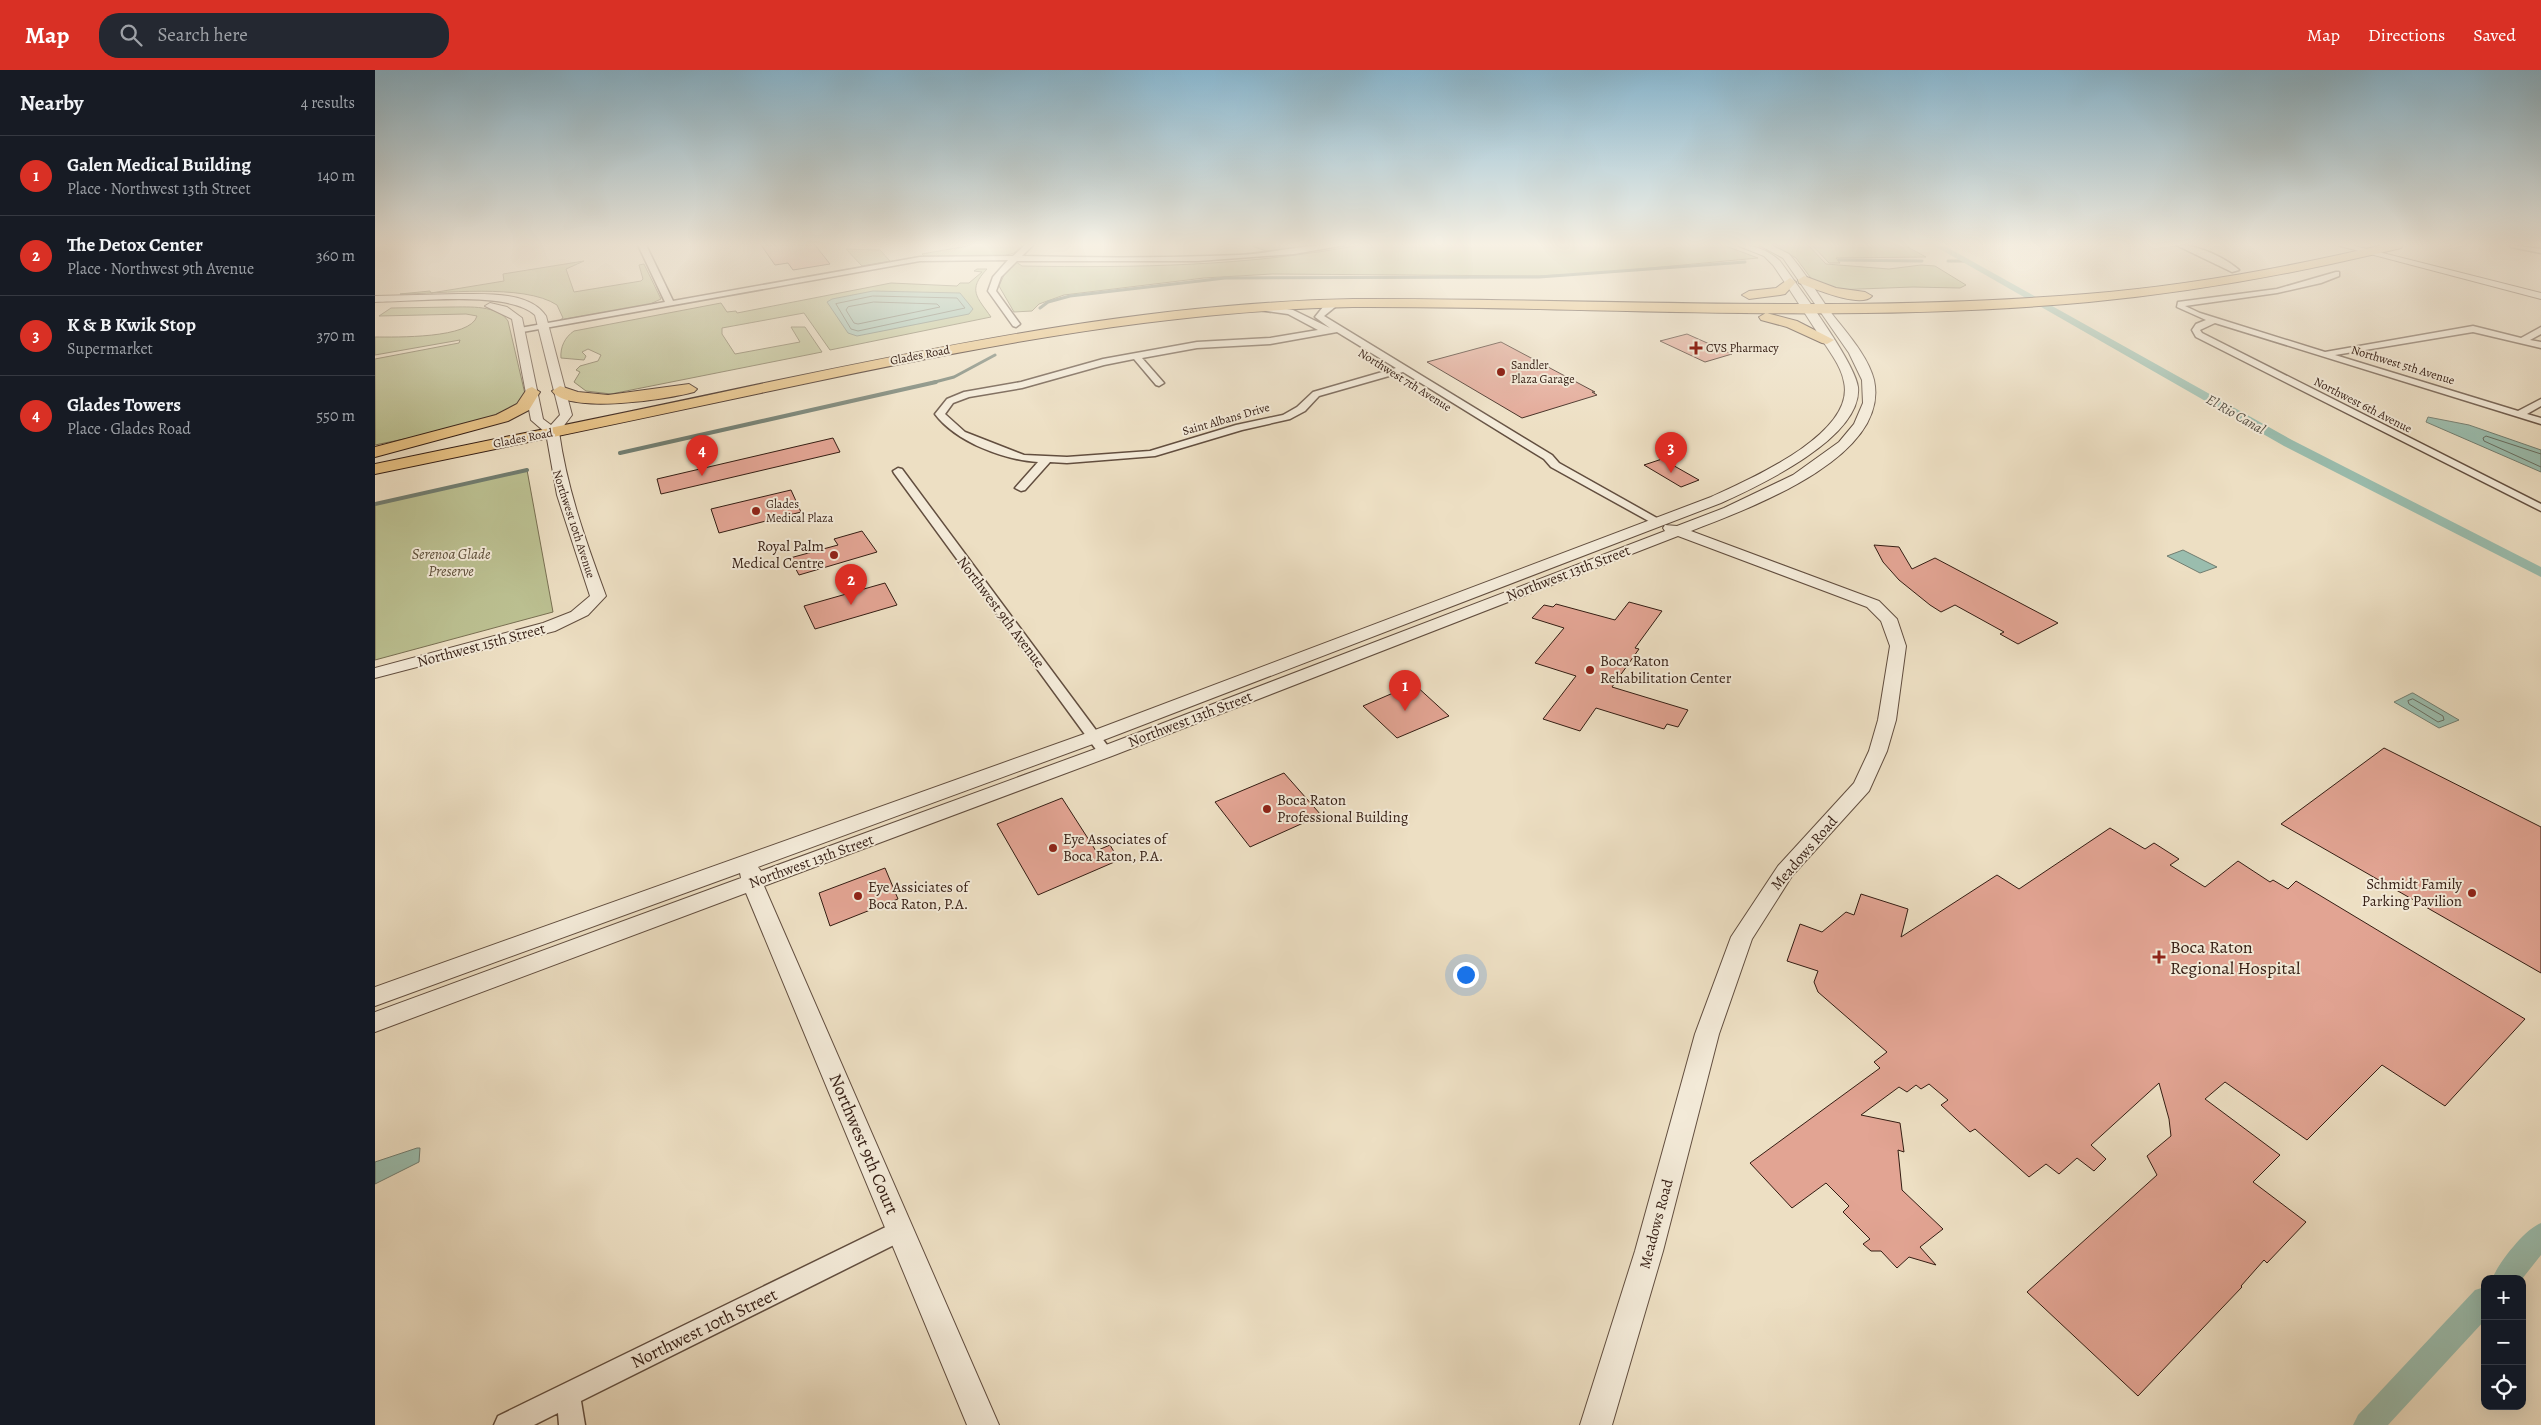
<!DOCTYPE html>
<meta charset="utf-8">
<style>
:root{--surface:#171b24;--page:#242831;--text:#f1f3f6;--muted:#9ea1a6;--line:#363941;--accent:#d93025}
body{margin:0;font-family:Alegreya,serif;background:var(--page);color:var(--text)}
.controls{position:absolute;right:15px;bottom:15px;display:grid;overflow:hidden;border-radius:10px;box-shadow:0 5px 20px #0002}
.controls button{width:45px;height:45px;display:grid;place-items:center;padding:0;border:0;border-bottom:1px solid var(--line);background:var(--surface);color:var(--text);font:25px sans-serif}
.you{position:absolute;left:1090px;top:904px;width:18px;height:18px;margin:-12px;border:4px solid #fff;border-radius:50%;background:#1a73e8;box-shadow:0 0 0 8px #1a73e833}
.badge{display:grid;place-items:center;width:32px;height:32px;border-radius:50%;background:var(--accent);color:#fff;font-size:16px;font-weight:700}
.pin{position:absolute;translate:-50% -41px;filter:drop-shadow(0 1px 2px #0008)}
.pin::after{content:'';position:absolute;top:26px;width:18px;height:15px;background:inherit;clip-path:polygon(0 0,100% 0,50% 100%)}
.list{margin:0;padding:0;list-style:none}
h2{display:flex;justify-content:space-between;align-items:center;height:65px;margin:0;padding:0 20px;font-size:21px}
h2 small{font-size:16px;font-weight:400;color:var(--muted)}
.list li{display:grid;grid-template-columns:32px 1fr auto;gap:15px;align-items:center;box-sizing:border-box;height:80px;padding:0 20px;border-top:1px solid var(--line)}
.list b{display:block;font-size:19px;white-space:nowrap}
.list p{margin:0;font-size:16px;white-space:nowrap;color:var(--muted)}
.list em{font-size:16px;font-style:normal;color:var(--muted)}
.icon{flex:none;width:28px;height:28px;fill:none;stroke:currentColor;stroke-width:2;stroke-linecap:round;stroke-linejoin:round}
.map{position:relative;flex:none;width:2166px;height:1355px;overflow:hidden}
header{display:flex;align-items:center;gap:30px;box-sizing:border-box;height:70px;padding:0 25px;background:var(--accent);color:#fff}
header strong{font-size:24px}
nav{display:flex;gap:28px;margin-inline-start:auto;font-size:18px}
.search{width:350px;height:45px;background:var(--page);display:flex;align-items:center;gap:12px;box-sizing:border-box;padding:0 18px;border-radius:20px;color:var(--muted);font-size:19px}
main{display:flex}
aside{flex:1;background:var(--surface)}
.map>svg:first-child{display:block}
.green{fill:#bcc192;stroke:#786f52}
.water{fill:#9abdae;stroke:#717d70}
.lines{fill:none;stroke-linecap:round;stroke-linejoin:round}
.shore{stroke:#676d60;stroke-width:1}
.stream-far1{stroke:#717d70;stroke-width:3}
.stream{stroke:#717d70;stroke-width:4}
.canal{fill:#9abdae;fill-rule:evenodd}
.building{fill:#e2a493;stroke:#341d13}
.minor-casing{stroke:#624e3f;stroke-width:3}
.tertiary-casing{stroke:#624e3f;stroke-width:2}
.primary-casing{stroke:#341d13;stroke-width:2}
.minor{fill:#f3ead8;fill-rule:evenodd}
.tertiary{fill:#f3ead8;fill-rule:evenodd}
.primary{fill:#e6c082;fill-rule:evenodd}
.poi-dot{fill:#8f2418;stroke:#f3ead8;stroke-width:2}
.labels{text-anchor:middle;stroke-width:4;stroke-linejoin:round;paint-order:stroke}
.far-poi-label{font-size:12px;fill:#341d13;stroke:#f3ead8;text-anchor:start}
.far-street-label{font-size:12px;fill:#341d13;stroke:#f3ead8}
.far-water-label{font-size:14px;font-style:italic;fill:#534d42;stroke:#f3ead8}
.poi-label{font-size:15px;fill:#341d13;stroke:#f3ead8;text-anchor:start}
.park-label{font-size:15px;font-style:italic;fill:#5d4e39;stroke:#f3ead8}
.street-label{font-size:15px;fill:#341d13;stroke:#f3ead8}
.near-poi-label{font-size:18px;fill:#341d13;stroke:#f3ead8;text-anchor:start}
.near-street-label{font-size:18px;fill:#341d13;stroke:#f3ead8}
</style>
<header>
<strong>Map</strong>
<div class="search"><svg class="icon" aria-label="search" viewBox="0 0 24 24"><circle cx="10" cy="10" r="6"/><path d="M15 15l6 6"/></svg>Search here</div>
<nav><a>Map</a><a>Directions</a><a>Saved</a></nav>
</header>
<main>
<aside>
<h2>Nearby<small>4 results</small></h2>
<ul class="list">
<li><span class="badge">1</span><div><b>Galen Medical Building</b><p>Place · Northwest 13th Street</p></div><em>140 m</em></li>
<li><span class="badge">2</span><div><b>The Detox Center</b><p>Place · Northwest 9th Avenue</p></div><em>360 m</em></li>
<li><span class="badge">3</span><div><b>K &amp; B Kwik Stop</b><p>Supermarket</p></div><em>370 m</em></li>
<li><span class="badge">4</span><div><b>Glades Towers</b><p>Place · Glades Road</p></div><em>550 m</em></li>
</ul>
</aside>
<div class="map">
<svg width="2166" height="1355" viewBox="0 0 2166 1355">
<rect width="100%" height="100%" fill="#eddfc3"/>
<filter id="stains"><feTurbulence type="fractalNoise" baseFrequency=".004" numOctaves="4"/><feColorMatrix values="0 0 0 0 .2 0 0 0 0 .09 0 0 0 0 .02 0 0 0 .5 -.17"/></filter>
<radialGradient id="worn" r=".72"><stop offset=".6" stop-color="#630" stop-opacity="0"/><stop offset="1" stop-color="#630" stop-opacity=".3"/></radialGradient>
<path class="green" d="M598 175H648L639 183 628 186H549L547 184Z
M874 175H955L894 182Z
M985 175H1348L1383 188 1222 203 1163 206 897 204 829 208 689 225 664 234 657 241 639 242 624 216 629 205 641 192 647 196C761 198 873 196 985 175Z
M1398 175H1433L1451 194 1514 199 1546 195 1560 196 1591 215 1585 218 1538 217 1458 220 1438 211 1421 188Z
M1437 175H1529L1551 187 1461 188 1465 193H1454Z
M471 179 505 180 515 191 487 196Z
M209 191 191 199 199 222 266 211 268 209 264 195 269 194 286 229 273 235 185 250 188 248 182 235C149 213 65 224 25 224L55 221 56 223 129 211 128 204Z
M602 199H612C592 220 602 227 616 247L455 280 429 243 347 258V264L360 284 425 272 416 257H430L447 282 236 324 211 321 199 312 205 302 201 300 205 296 223 291 226 285 213 279 207 282 211 286 209 290 186 288C185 277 190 267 199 261L346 233 352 242 361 241 362 243 516 213 582 216 585 213H594L607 202 599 201Z
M77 237C94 237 123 235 133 251L150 324 139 339 97 355 0 375V289L84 273 85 270 0 285V267C20 267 96 269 102 246L91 244 4 246 16 238Z
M152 400 178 542 0 590V434Z"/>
<path class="water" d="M498 221 585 223 598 239 594 244 482 266 473 263 452 232 457 229Z
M2053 347 2094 355 2166 380V402L2051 352Z
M1808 480 1842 497 1825 503 1792 486Z
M2037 623H2038L2084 650 2064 658 2019 632Z
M42 1078H45L44 1092 0 1114V1092Z"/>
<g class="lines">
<path class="shore" d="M498 226 582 228 590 238 483 261 476 259 461 234Z
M499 232 562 234 565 237 483 254 479 253 471 240 473 237Z
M2166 384 2111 366 2108 368 2109 371 2166 397
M2038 629 2068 646 2069 650 2063 652 2034 634 2033 631Z"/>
<path class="stream-far1" d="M1464 190 1547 191
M1573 191H1591
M665 238 673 232 695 226 850 208 1164 207 1370 192
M556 313 579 307 620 285"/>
<path class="stream" d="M245 383 561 312
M0 434 152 400"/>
<path class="canal" d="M1558 175H1568L1917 370 2166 497V507L1909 376Z
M2166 1153V1185L2147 1209H2117C2124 1192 2150 1159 2166 1153Z
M2110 1217V1250L2013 1355H1978L1983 1345 2100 1220Z"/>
</g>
<path class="building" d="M386 175H440L455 194 418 200 413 193 400 195Z
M1312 264 1357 284 1330 292 1285 271Z
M1126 272 1220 322H1217L1222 325 1147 348 1052 292Z
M458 368 465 382 286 424 282 409Z
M1287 389 1324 410 1306 417 1269 395Z
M416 420 426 442 344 463 336 439Z
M487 461 502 482 424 505 415 488 463 475 459 469Z
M1499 475 1524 477 1537 499 1560 488 1683 553 1643 574 1625 564 1629 562 1580 535 1566 542 1555 535 1524 510 1508 492Z
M510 513 522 535 440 559 429 536Z
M1254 532 1287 541 1260 578 1264 579 1237 617 1313 640 1303 657 1292 654 1289 659 1221 638 1205 661 1168 649 1201 606 1160 593 1189 558 1157 548 1169 535 1178 537 1181 534 1240 550Z
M1039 614 1074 646 1022 668 988 636Z
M2009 678 2166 757V903L1906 754Z
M909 703 946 745 875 777 840 732Z
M687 728 721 781 735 775 744 790 663 825 622 754Z
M1735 758 1770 779 1779 773 1804 789 1795 795 1830 817 1863 791 1895 812 1898 810 1913 819 1921 811 2150 949 2070 1036 2007 995 1932 1070 1850 1012 1830 1029 1905 1085 1878 1112 1931 1152 1892 1193 1889 1190 1866 1216 1867 1217 1763 1326 1652 1222 1782 1105 1772 1086 1796 1066 1794 1049 1784 1013 1716 1075 1731 1089 1719 1101 1702 1088 1684 1104 1671 1094 1654 1107 1600 1059 1595 1062 1566 1035 1573 1030 1554 1014 1546 1019 1541 1015 1532 1022 1524 1017 1486 1045 1525 1053 1529 1082 1523 1080 1527 1120 1568 1159 1545 1177 1561 1195 1534 1187 1522 1198 1506 1181H1496L1488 1174 1495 1169 1468 1142 1474 1136 1451 1113 1417 1138 1375 1093 1505 998 1499 992 1512 982 1443 922 1439 912 1443 901 1412 891 1425 854 1447 862 1471 842 1479 845 1486 824 1533 839 1526 867 1622 805 1644 819Z
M510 798 523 829 455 856 444 823Z"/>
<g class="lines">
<g class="minor-casing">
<path id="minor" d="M263 175H271L298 231 545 187 638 186 650 175H658L647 186C719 188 791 188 864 185 899 183 935 173 970 175L919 184 823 191H642L626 207 621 221 645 254 641 257 638 256 613 221 618 207 633 190 545 191 142 263 141 261 145 258 290 232Z
M1801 175C1821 174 1849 187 1864 200L1857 202Z
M2135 175 2166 179V183L2136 177Z
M1961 202H1964V206L1946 213 1902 223 1810 236 1825 243 1950 282 2098 256 2146 268 2166 257V264L2155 270 2166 272V278L2098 262 1960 285 2143 341 2166 329V336L2152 344 2166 348V354L1840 253 1825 260 1827 263 2166 434V441L1821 267 1817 260 1821 254 1831 250 1802 237 1803 232 1902 219Z
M958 231 965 233 949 246 1177 385 1184 393 1289 452 1283 455 1279 454 1176 397 1169 389 1028 302 944 326 930 341 915 349 867 360 780 386 692 393 675 392 650 420 646 421 640 418 663 392C629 390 581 372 560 344L572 329 589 322 646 312 728 289 822 272 895 268 943 260 913 244 883 240V236L886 235 918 240 955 258 940 247 948 237ZM962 262 1021 298 938 322 922 337 908 345 861 355 775 381 692 387 649 385 590 362 570 344 578 333 594 327 647 318 729 295 759 289 781 315 784 316 789 313 767 288 822 278 895 274Z
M523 398 527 399 735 679 738 682 735 685H725L519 403 518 401Z
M525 1150 533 1154 536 1161 533 1168 206 1331 210 1355H184L183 1343 159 1355H119L123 1346Z"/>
</g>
<g class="tertiary-casing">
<path id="tertiary" d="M1361 175C1378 174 1393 180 1405 191 1423 216 1480 292 1483 317 1488 368 1383 416 1346 433L726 671 383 797 386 801 723 678 1290 461 1288 458 1290 455 1302 456 1349 438 1418 405 1464 372 1479 354 1488 333 1487 310 1474 283 1408 188 1384 175H1396L1414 184C1429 201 1441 221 1454 240 1469 260 1493 285 1499 310 1516 388 1372 439 1316 461L1504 531 1522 549 1531 576 1521 650 1512 681 1494 721 1417 806 1377 869 1344 964 1288 1181 1237 1355H1205L1260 1181 1320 964 1356 867 1403 796 1479 713 1494 681 1503 650 1515 576 1506 551 1492 537 1303 466 737 686 389 816 624 1355H592L371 823 0 962V942L366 808 365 803 0 936V917L712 663 1336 427C1373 410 1481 364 1469 312 1466 295 1453 280 1444 265 1429 242 1414 218 1398 195L1389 186Z
M1961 175H1976L2166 223V229Z
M84 224C110 224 155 221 171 246L197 345 184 362C192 419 211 472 231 526L213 545 180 561 0 608V598L168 553 196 542 215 526 182 425 171 363 156 350 137 249 110 236 115 233 132 237 147 248 168 349 176 355 185 345 160 245C134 220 37 232 0 232V226Z"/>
</g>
<g class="primary-casing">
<path id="primary" d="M2008 175H2028L2026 178C1923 203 1820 222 1714 232 1469 255 1222 236 978 237 777 241 582 281 386 323 257 351 129 377 0 404V394L53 383C168 359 284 336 399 311 591 271 781 233 978 229 1222 228 1467 244 1711 224 1811 216 1910 198 2008 175Z
M1429 206 1461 218 1490 222 1497 226C1486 239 1438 218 1424 213L1423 210Z
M1415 208 1421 212 1410 224 1405 225 1374 229 1367 225 1374 221 1401 218Z
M1391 243 1422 251 1459 270 1452 274 1447 273 1412 257 1386 250 1384 247Z
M314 314 322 319 319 322C294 329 194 345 177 321L185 316 203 322 233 325Z
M157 317 165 322 154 340 133 351 0 387V377L121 345 142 334 152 319Z"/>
</g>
<use href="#minor" class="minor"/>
<use href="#tertiary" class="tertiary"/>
<use href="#primary" class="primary"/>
</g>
<linearGradient id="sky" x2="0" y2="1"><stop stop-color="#89b8d1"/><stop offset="0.48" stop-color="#f7f1e4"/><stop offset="1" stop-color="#f7f1e4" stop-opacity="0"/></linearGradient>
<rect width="2166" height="364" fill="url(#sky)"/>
<g class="poi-dot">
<path d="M1318.5 270.5h5v5h5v5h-5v5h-5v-5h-5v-5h5z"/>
<circle cx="1126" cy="302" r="5"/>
<circle cx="381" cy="441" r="5"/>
<circle cx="459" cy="485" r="5"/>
<circle cx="1215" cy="600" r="5"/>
<circle cx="892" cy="739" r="5"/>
<circle cx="678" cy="778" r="5"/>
<circle cx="2097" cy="823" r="5"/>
<circle cx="483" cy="826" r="5"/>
<path d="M1781.5 879.5h5v5h5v5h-5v5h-5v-5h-5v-5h5z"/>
</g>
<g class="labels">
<g class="far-poi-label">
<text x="1331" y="282">CVS Pharmacy</text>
<text x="1136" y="299">Sandler<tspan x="1136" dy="14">Plaza Garage</tspan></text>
<text x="391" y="438">Glades<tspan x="391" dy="14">Medical Plaza</tspan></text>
</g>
<g class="far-street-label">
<text transform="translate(545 285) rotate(-11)" y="4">Glades Road</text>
<text transform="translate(2028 295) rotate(17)" y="4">Northwest 5th Avenue</text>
<text transform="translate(1030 310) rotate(32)" y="4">Northwest 7th Avenue</text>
<text transform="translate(1988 335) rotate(27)" y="4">Northwest 6th Avenue</text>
<text transform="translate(851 349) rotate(-16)" y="4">Saint Albans Drive</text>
<text transform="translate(148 368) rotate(-11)" y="4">Glades Road</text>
<text transform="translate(199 454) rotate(72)" y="4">Northwest 10th Avenue</text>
</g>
<g class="far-water-label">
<text transform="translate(1861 344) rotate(30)" y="5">El Rio Canal</text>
</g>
<g class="poi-label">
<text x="449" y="481" text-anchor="end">Royal Palm<tspan x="449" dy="17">Medical Centre</tspan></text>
<text x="1225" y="596">Boca Raton<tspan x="1225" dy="17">Rehabilitation Center</tspan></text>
<text x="902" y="735">Boca Raton<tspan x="902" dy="17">Professional Building</tspan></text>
<text x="688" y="774">Eye Associates of<tspan x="688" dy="17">Boca Raton, P.A.</tspan></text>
<text x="2087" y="819" text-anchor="end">Schmidt Family<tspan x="2087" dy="17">Parking Pavilion</tspan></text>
<text x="493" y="822">Eye Assiciates of<tspan x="493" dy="17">Boca Raton, P.A.</tspan></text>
</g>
<g class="park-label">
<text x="76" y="489">Serenoa Glade<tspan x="76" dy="17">Preserve</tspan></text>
</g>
<g class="street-label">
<text transform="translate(1193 503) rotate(-21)" y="5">Northwest 13th Street</text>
<text transform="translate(626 542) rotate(53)" y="5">Northwest 9th Avenue</text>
<text transform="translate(106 575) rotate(-15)" y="5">Northwest 15th Street</text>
<text transform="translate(815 649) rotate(-21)" y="5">Northwest 13th Street</text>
<text transform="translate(1429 783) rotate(-49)" y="5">Meadows Road</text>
<text transform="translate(436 791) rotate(-20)" y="5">Northwest 13th Street</text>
<text transform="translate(1281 1154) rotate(-75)" y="5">Meadows Road</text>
</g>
<g class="near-poi-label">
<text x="1795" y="883">Boca Raton<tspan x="1795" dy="21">Regional Hospital</tspan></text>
</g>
<g class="near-street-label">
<text transform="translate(489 1074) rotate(67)" y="6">Northwest 9th Court</text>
<text transform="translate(329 1258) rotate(-26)" y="6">Northwest 10th Street</text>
</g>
</g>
<rect width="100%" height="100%" filter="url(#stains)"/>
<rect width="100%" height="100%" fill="url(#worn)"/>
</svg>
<div class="controls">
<button>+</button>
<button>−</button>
<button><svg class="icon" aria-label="locate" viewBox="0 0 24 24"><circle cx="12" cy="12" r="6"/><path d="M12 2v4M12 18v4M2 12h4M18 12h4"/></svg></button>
</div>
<div class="you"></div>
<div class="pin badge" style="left:1030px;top:641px">1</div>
<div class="pin badge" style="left:476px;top:535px">2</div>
<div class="pin badge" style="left:1296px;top:403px">3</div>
<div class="pin badge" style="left:327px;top:406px">4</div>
</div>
</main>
